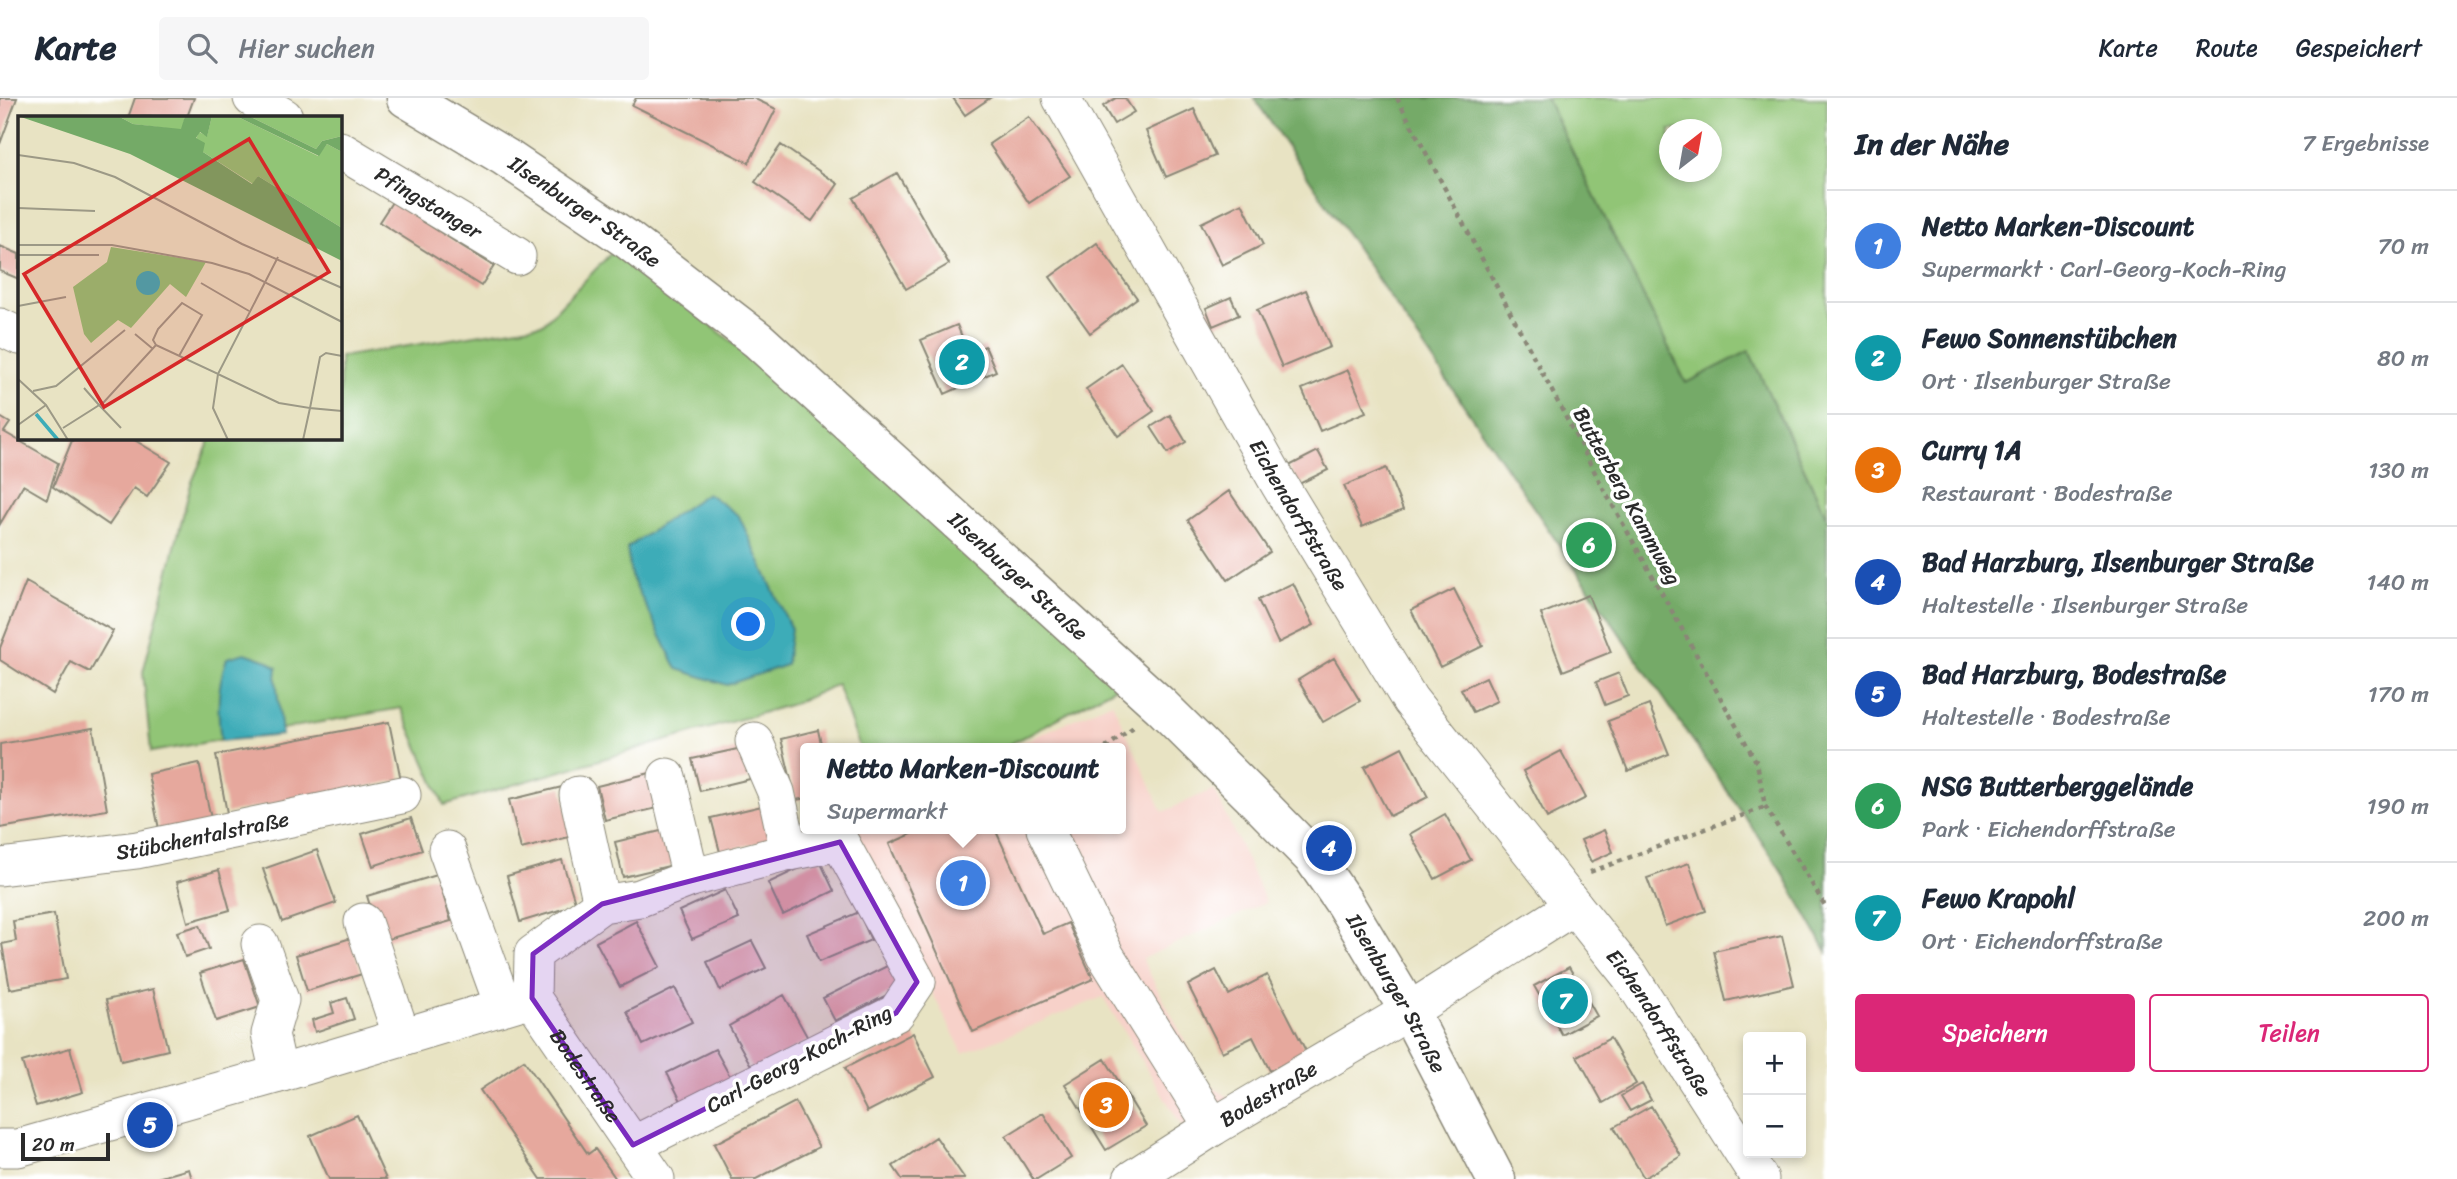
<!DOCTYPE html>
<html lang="de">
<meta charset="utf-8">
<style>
:root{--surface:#fff;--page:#f6f6f7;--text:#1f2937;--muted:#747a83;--line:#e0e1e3;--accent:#db2777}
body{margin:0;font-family:Sriracha,sans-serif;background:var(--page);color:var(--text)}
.controls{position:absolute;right:21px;bottom:21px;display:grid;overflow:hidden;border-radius:7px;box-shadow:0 4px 10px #0003}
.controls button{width:63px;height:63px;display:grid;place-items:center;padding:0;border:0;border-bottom:2px solid var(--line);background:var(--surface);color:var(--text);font:35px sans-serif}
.compass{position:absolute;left:1659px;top:21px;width:63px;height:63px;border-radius:50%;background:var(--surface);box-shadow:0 4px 10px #0003;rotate:31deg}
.scale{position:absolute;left:21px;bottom:18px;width:89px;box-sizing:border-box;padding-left:7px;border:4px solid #2b2b2b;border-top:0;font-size:19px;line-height:24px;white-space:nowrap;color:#2b2b2b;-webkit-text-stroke:5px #fff;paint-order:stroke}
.you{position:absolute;left:749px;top:527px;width:24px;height:24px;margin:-18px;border:5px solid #fff;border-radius:50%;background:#1a73e8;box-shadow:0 0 0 10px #1a73e833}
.badge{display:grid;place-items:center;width:46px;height:46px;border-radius:50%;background:var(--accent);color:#fff;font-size:23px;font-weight:700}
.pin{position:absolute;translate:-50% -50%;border:4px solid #fff;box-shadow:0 2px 7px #0006}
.popup{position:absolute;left:800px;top:645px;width:326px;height:91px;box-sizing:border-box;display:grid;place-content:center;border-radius:7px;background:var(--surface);filter:drop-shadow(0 2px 5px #0005);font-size:23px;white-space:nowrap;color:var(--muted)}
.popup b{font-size:26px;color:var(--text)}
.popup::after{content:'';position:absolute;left:50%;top:100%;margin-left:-14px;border:14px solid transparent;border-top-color:var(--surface)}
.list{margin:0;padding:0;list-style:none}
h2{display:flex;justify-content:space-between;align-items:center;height:91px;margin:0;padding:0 28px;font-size:30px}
h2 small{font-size:23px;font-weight:400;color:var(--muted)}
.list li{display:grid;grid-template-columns:46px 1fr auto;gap:21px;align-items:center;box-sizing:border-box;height:112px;padding:0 28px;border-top:2px solid var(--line)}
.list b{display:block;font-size:26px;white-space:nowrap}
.list p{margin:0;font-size:23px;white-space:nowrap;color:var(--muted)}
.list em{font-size:23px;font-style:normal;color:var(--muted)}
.actions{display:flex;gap:14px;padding:21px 28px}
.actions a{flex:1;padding:16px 0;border:2px solid var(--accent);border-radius:7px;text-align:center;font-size:24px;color:var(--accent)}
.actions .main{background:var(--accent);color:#fff}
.icon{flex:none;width:38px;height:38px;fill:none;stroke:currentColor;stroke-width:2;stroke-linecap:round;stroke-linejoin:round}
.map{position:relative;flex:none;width:1827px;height:1081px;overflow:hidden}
header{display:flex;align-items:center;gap:42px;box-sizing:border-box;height:98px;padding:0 35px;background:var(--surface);border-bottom:2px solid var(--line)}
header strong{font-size:33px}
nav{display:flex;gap:38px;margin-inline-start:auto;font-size:24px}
.search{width:490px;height:63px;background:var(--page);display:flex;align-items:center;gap:18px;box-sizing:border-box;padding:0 24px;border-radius:7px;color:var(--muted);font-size:26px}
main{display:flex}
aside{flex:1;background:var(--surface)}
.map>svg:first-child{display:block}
.built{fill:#f7d1c9}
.green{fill:#91c576;stroke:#5e7850;stroke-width:2;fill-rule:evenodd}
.forest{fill:#74aa67;stroke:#506a49;stroke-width:2}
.water{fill:#3cacb8;stroke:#346c72;stroke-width:2}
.building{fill:#e6a89d}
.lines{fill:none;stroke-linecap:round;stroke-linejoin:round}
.minor-casing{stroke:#8a8777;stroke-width:39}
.major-casing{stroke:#8a8777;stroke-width:41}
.path{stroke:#8a8777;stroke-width:4.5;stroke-dasharray:5 5;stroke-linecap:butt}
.minor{stroke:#fff;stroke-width:37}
.major{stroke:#fff;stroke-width:38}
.marked{fill:#7b2cbf;fill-opacity:0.2;stroke:#7b2cbf;stroke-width:5;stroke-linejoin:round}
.labels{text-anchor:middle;stroke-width:7;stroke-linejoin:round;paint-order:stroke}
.street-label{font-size:21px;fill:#2b2b2b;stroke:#fff}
.inset-river{fill:none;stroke:#3cacb8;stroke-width:3.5}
.inset-road{fill:none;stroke:#9c9986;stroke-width:2}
.view{fill:#d62828;fill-opacity:0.15;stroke:#d62828;stroke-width:3.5}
.inset-edge{fill:none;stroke:#2b2b2b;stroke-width:3.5}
</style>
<header>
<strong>Karte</strong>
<div class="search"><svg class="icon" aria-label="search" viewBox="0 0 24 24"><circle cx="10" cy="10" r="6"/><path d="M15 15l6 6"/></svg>Hier suchen</div>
<nav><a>Karte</a><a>Route</a><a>Gespeichert</a></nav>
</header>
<main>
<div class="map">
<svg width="1827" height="1081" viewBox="0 0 1827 1081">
<rect width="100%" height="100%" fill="#fff"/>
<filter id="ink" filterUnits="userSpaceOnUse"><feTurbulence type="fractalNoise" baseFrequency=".0143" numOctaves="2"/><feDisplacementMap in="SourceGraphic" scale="14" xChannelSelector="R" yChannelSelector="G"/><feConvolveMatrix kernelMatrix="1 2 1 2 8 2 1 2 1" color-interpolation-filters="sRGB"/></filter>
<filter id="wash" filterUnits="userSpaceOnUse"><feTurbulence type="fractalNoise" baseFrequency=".00686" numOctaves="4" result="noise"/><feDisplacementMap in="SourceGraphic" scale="28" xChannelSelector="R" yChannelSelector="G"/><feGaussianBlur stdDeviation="1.57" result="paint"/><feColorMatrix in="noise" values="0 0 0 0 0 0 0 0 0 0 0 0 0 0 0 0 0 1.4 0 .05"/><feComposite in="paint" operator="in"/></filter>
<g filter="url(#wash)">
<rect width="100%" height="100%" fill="#e8e3c3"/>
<path class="built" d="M1112 604 1163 714 1214 691 1266 804 1142 861 1207 985 1233 1002 1183 1030 1103 899 963 955 849 731H1120V650H1009Z"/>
<path class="green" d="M1546 0H1827V420L1749 253 1686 285ZM1670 32H1712V74H1670Z
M615 151 888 368 1127 583 1003 650H860L837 586 796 605 444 707 401 610 151 654 143 574 191 386 211 340H340V259L543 226Z"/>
<path class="forest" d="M1254 0H1546L1686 285 1749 253 1827 420V854L1781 772Z"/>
<path class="water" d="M707 395 739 418 791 531 786 567 727 587 677 571 631 478 627 450Z
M245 555 268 563 277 570 276 581 282 637 221 643C217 615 217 586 227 560Z"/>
<g id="blocks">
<path class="building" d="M0 0H17L0 46Z
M135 0H194L187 19H132L129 17Z
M636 0H753L776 11 749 65 632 7Z
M953 0H990L965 17Z
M1116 0H1125L1134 14 1114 26 1103 8Z
M1194 11 1215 58 1166 79 1146 33Z
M1029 19 1070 78 1029 105 989 46Z
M781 47 838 86 812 123 755 84Z
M897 75 949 166 906 191 853 100Z
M392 104 494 168 481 188 379 124Z
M1242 105 1263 147 1222 167 1201 125Z
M1097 145 1137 200 1090 235 1050 179Z
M0 148 19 156V181L0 173Z
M1306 192 1330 249 1282 269 1257 212Z
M1231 199 1239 217 1213 228 1206 210Z
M957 227 969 255 985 248 996 273 945 296 921 242Z
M1122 266 1154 313 1118 338 1086 291Z
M1348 272 1366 314 1320 333 1302 291Z
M1170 317 1186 344 1168 355 1151 329Z
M0 319 10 325 4 334 58 365 47 401 23 387 0 426Z
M73 340H131L171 364 147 399 134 390 109 427 53 389Z
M1318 353 1328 372 1299 386 1289 368Z
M1386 370 1403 412 1362 429 1344 388Z
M1229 393 1270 454 1228 482 1188 422Z
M26 484 113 533 90 574 71 564 53 596 0 562V550Z
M1293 485 1314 527 1278 545 1258 502Z
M1454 491 1483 548 1440 569 1411 512Z
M1588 497 1611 554 1563 573 1541 516Z
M1334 560 1360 603 1323 624 1298 582Z
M1619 575 1628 598 1605 607 1596 584Z
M1486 579 1497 603 1473 614 1461 591Z
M1649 607 1669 656 1628 673 1608 623Z
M389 624 401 682 227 715 216 657Z
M93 630 107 712 0 730V646Z
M818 632 822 650H806V700L796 702 781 641Z
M1402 649 1428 699 1390 718 1364 669Z
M742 650 750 681 700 693 692 661Z
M1561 653 1586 700 1547 720 1523 673Z
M199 665 212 725 160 736 148 676Z
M654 674 662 709 605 722 597 688Z
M562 689 573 738 521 751 509 702Z
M766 707 774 741 720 754 711 720Z
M1445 716 1471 762 1435 781 1410 736Z
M411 720 422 752 373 768 362 736Z
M669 731 677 766 623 779 615 744Z
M923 731H995L1043 836 1068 825 1093 881 973 934 889 746Z
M1604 732 1613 754 1591 764 1581 742Z
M317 752 336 805 282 824 263 771Z
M819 761 834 793 783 817 768 785Z
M562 762 576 807 520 824 507 778Z
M1689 765 1706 813 1665 828 1647 780Z
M219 772 230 812 188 824 177 784Z
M437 777 451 823 381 843 367 798Z
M725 792 739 821 692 841 679 813Z
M859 814 871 842 819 864 807 836Z
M54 816 66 881 10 891 2 846 16 843 13 823Z
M636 823 660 869 620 889 596 844Z
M200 827 209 851 185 859 177 834Z
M1782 838 1794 887 1726 903 1714 853Z
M351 840 362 876 307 893 296 857Z
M752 843 766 870 720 892 707 864Z
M244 861 260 909 216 923 200 875Z
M893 865 905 888 835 923 823 900Z
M1569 869 1597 918 1562 937 1534 888Z
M1216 872 1229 897 1267 877 1307 955 1270 973 1253 939 1222 954 1188 887Z
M675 890 692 924 643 947 627 914Z
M153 891 168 952 121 963 106 902Z
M784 897 809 942 754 973 729 928Z
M347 900 354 921 315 934 312 922 334 915 331 905Z
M913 935 935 979 867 1014 845 970Z
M1610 940 1636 986 1603 1005 1577 958Z
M70 950 83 994 36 1008 22 964Z
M715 951 732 982 683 1007 667 975Z
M1105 961 1146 1028 1106 1052 1065 986Z
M524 962 588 1056 595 1051 616 1081H541L480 992Z
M1642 986 1651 1002 1630 1013 1621 998Z
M795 1004 819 1049 756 1081H732L714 1046Z
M1651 1008 1681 1058 1644 1080 1614 1029Z
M1043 1015 1071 1060 1037 1081H1033L1006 1038Z
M357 1017 386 1081H329L310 1038Z
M936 1039 965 1081H902L893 1068Z
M189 1071 192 1081H157V1080Z"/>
</g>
</g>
<g filter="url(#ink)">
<use href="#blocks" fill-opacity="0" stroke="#8a8777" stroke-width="2"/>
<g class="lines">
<g class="minor-casing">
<g id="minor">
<path d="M252 0 284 19"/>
<path id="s1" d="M1061 0 1279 386 1410 602 1630 878 1760 1081"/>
<path id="s2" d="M340 52 517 158"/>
<path d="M0 229 19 238"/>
<path d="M754 643 776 694 789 754"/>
<path d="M667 679 691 780"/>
<path d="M578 697 602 806"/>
<path d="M1045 731 1106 858 1213 1029"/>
<path d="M447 752 503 907"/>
<path id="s3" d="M0 769 137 752 402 697"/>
<path d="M363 824 402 939"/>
<path d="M260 846 280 902 270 936 279 976"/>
<path d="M532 900 533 856 602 806 640 800 691 780 789 754 840 744 917 884 896 915 633 1047"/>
<path id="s4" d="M0 1050H18L279 976 532 900 656 1081"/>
<path id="s5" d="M1132 1081 1213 1029 1409 913 1574 808"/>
</g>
</g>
<g class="major-casing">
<g id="major">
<path id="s6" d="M406 0 505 59 628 142 758 242 1161 608 1262 708 1314 761 1345 806 1409 913 1496 1081"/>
</g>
</g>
<path class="path" d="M1397 0 1608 399 1757 665 1765 708 1827 811
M1105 650 1135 628
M1590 774 1765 709"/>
<use href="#minor" class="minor"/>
<use href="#major" class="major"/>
</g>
</g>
<path class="marked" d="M840 744 917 884 896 915 633 1047 532 900 533 856 602 806Z"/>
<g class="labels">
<g class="street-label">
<text dy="7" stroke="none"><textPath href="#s2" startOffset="103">Pfingstanger</textPath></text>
<text dy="7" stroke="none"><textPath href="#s6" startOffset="212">Ilsenburger Straße</textPath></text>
<text transform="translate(1627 398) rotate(61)" y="7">Butterberg Kammweg</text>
<text dy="7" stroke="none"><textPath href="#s1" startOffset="480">Eichendorffstraße</textPath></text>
<text dy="7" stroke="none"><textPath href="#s6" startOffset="779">Ilsenburger Straße</textPath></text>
<text dy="7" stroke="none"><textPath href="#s3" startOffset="205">Stübchentalstraße</textPath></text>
<text dy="7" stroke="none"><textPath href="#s6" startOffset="1346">Ilsenburger Straße</textPath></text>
<text dy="7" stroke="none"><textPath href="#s1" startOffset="1104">Eichendorffstraße</textPath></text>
<text transform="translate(799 961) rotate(-28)" y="7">Carl-Georg-Koch-Ring</text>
<text dy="7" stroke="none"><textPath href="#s4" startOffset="648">Bodestraße</textPath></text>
<text dy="7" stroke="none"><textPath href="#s5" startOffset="161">Bodestraße</textPath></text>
</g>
</g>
<g transform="translate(18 18)">
<rect width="324" height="324" fill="#e8e3c3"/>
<path d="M100 0H167L164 14 115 8ZM194 0H218L300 40 309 28 324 36V112L240 60 235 68 185 36 178 23 181 16 189 20ZM231 0H324V20L304 25 298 33ZM93 131 188 146 168 181 152 168 113 212 100 204 73 227 66 218 55 171 89 146Z" fill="#91c576"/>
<path d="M0 0H100L115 8 163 13 167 0H194L189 21 182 16 178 22 187 27 185 36 234 68 240 60 324 112V145L112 38ZM218 0H231L298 33 304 25 324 20V36L309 28 301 40Z" fill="#74aa67"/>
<path d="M118 167a12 12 0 1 1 24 0a12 12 0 1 1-24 0Z" fill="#3cacb8"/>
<path class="inset-river" d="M18 298 40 324"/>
<path class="inset-road" d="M0 39 56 47 97 61 224 128 324 172M0 92 77 95M0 129H94L194 147 231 158 324 206M0 139H81M183 167 231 195M0 190 48 181M117 218 135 233M138 229 135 224 140 213 164 187 184 199 161 240M324 240 308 237 302 241 292 292 324 295M0 263 28 289 50 324M66 272 81 289M15 275 38 270 107 214M81 289 103 312M0 309 28 289M45 312 86 286 138 229 200 258 260 141M210 324 195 292 200 258 261 287 292 292 285 324"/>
<path class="view" d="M231 23 311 156 86 291 6 158Z"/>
<rect width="324" height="324" class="inset-edge"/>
</g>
</svg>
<div class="controls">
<button>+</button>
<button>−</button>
</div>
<svg class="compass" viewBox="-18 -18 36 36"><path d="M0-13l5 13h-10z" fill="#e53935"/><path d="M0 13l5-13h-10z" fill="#747a83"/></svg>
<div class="scale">20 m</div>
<div class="you"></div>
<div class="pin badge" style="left:963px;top:785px;background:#3f7fe0">1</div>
<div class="popup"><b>Netto Marken-Discount</b>Supermarkt</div>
<div class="pin badge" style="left:962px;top:264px;background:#0f9aa8">2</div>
<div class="pin badge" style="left:1106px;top:1007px;background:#e8710a">3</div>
<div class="pin badge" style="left:1329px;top:750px;background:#1a4fb4">4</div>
<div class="pin badge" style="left:150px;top:1027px;background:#1a4fb4">5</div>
<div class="pin badge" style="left:1589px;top:447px;background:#2e9e5b">6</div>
<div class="pin badge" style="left:1565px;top:903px;background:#0f9aa8">7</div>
</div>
<aside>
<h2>In der Nähe<small>7 Ergebnisse</small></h2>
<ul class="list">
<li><span class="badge" style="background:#3f7fe0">1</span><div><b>Netto Marken-Discount</b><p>Supermarkt · Carl-Georg-Koch-Ring</p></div><em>70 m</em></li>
<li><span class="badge" style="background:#0f9aa8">2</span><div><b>Fewo Sonnenstübchen</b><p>Ort · Ilsenburger Straße</p></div><em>80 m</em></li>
<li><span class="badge" style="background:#e8710a">3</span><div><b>Curry 1A</b><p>Restaurant · Bodestraße</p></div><em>130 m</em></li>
<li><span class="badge" style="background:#1a4fb4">4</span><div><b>Bad Harzburg, Ilsenburger Straße</b><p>Haltestelle · Ilsenburger Straße</p></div><em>140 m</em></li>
<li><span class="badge" style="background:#1a4fb4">5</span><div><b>Bad Harzburg, Bodestraße</b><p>Haltestelle · Bodestraße</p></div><em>170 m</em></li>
<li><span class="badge" style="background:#2e9e5b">6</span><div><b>NSG Butterberggelände</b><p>Park · Eichendorffstraße</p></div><em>190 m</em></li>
<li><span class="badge" style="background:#0f9aa8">7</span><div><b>Fewo Krapohl</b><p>Ort · Eichendorffstraße</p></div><em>200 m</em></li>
</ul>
<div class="actions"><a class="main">Speichern</a><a>Teilen</a></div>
</aside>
</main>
